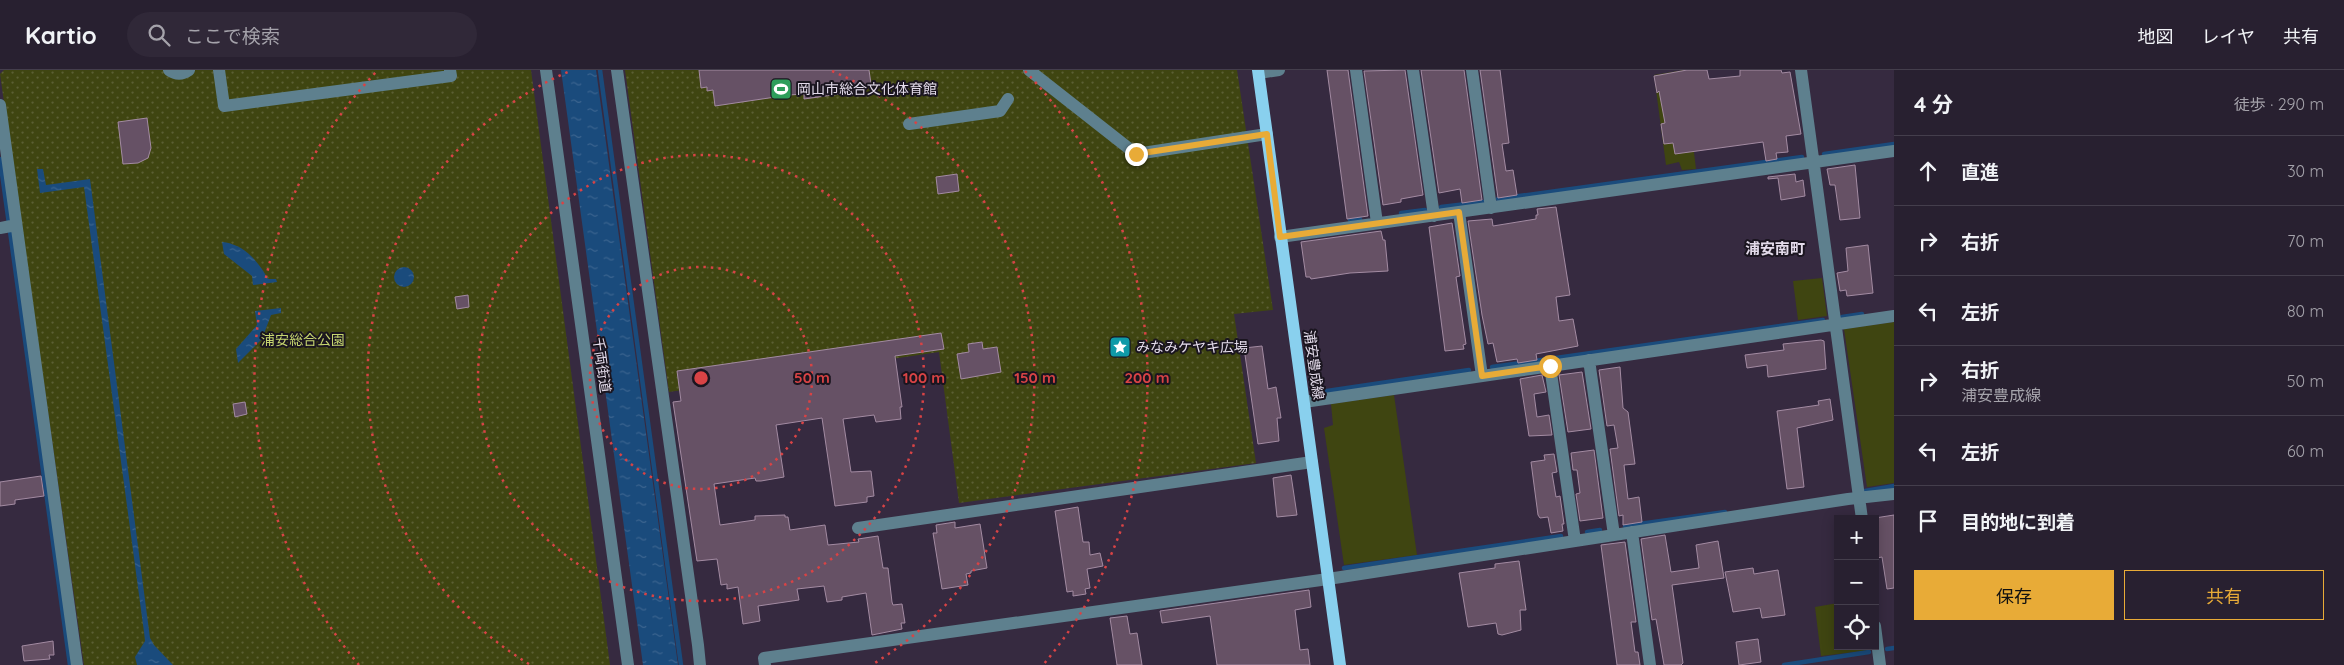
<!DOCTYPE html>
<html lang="ja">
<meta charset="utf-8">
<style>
:root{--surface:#282030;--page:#302838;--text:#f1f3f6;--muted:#a5a3ab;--line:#443e4c;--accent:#e8ab37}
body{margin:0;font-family:Quicksand,"Noto Sans JP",sans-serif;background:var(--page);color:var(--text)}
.controls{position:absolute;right:15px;bottom:15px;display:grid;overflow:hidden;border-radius:0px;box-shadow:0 2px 12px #0003}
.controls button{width:45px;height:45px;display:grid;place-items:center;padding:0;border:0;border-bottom:1px solid var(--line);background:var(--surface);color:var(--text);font:25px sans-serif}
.stop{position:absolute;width:15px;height:15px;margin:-11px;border:4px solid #e8ab37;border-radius:50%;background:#fff}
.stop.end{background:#e8ab37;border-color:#fff;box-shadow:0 1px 5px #0008}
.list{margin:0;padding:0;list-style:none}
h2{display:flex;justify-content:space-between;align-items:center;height:65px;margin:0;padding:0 20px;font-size:21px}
h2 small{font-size:16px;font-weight:400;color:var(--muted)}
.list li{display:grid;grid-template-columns:32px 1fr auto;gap:15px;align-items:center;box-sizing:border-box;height:70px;padding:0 20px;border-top:1px solid var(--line)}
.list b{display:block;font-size:19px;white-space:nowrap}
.list p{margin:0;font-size:16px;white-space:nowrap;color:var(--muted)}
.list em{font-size:16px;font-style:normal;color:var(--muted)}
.actions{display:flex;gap:10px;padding:15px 20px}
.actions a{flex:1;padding:11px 0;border:1px solid var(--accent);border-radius:0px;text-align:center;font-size:18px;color:var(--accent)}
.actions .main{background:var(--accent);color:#111}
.icon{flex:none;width:28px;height:28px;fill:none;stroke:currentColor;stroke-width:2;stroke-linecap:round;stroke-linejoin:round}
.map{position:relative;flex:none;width:1894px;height:595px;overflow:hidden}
header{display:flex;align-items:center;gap:30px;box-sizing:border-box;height:70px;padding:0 25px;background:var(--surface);border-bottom:1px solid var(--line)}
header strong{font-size:24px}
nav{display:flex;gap:28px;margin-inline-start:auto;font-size:18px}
.search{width:350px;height:45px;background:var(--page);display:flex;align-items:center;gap:12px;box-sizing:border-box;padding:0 18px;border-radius:28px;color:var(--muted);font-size:19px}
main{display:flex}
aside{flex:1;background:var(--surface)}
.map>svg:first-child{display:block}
.grass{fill:#3f4511}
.park{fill:url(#park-dots)}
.water{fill:url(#water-ripples)}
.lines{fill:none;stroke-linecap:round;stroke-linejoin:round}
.stream{stroke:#1a4b7c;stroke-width:4.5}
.building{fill:#665165;stroke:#a38ba2}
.minor{stroke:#5e808e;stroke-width:12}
.major{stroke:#89d0ee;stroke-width:12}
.route{stroke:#e8ab37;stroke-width:6}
.ring{fill:none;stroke:#d84345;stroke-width:2.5;stroke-dasharray:2.5 5}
.labels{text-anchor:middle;stroke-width:4;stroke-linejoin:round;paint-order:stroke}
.poi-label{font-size:14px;fill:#e3dbea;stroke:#1a151f;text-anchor:start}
.park-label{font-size:14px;fill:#c6d56f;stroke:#1a151f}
.street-label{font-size:14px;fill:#e3dbea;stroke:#1a151f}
.neighbourhood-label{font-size:15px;font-weight:bold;fill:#e3dbea;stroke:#1a151f}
.centre{fill:#d84345;stroke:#1a151f;stroke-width:2.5}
.ring-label{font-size:15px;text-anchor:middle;font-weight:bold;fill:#d84345;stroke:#1a151f;stroke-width:4;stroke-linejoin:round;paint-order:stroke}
</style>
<header>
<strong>Kartio</strong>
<div class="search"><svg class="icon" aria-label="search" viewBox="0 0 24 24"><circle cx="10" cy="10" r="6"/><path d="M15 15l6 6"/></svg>ここで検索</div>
<nav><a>地図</a><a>レイヤ</a><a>共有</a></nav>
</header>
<main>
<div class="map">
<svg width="1894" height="595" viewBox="0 0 1894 595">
<defs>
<pattern id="park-dots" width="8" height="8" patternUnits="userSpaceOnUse" patternTransform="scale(1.25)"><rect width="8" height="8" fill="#3f4511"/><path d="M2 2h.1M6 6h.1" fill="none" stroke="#5b5f34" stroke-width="1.8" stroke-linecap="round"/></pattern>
<pattern id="water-ripples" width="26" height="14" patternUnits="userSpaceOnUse" patternTransform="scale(1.25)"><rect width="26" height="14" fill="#1a4b7c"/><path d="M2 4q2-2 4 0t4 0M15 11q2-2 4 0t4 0" fill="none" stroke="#3b648f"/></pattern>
</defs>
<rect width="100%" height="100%" fill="#362a40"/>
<path class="grass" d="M1684 0 1696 99 1682 100 1679 92 1666 95 1654 5Z
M1822 208 1827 246 1798 250 1793 211Z
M1894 252V413L1867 417 1844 259Z
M1394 325 1417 485 1344 495 1324 358 1333 355 1331 334Z
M1838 533V576H1873L1872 580 1821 586 1815 537Z"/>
<path class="park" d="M4 0H531L610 595H84L0 4Z
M625 0H1237L1273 240 1234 244 1256 393 959 433 939 282 669 322Z"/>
<path class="water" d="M561 0H596L678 595H643Z
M37 99H43L46 115 90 109 150 568 154 575 173 595H137L135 587 145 571 144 562 84 117 40 123Z
M222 172C244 174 258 191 268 209H276L277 212 253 215 252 206 224 184Z
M394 207a10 10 0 1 1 20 0a10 10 0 1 1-20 0Z
M281 238V243L271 245 262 269 238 293 236 279 257 255 255 241Z"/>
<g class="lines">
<path class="stream" d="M600 0 681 595
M1824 84 1894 74
M0 89 70 595
M1498 129 1802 87
M1441 137 1483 132
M1401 143 1425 140
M1350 150 1360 149
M1842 247 1862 244
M1492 297 1823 250
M1320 322 1469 300
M1865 421 1894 416
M1625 456 1725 442
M1587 462 1600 460
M1344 498 1561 466
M1887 579 1894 578
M1784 595 1869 582"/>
</g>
<path class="building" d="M699 0H869L871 14 855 16V22L804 29V24L789 25 715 36 713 20 707 21V17L701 18Z
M1327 0H1348L1368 146 1347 149Z
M1405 0 1423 125 1401 129V132L1383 135 1364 1Z
M1421 0H1464L1482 130 1462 133 1460 119 1439 123Z
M1480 0H1500L1509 73 1502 74 1506 101 1513 100 1517 125 1498 128Z
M1687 0H1707L1709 9 1740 6V0H1781L1782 3 1790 2 1801 64 1786 66 1788 82 1776 83 1777 89 1766 91 1763 72 1675 84 1673 73 1664 74 1661 54 1665 53 1659 21 1657 23 1654 6Z
M147 48 151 78 148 88 138 93 123 94 118 52Z
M1855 95 1860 148 1840 150 1835 115H1830L1827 99Z
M957 104 959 121 938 124 936 107Z
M1795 104 1796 112 1803 110 1805 126 1781 130 1778 108 1768 109V107Z
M1556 137 1570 225 1556 227 1559 251 1573 249 1578 276 1536 284 1537 290 1518 293 1517 289 1497 292 1493 273 1488 274 1482 245 1468 151 1492 149 1493 156 1536 149V145H1538L1537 139Z
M1452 153 1460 206 1456 207 1466 274 1463 275 1464 279 1445 281 1429 157Z
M1381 161 1383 170H1385L1388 201 1350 203 1311 209 1310 207H1306L1301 172Z
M1868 175 1873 223 1847 226 1846 220 1840 221 1837 203 1848 201 1846 178Z
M468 225 469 237 457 239 455 227Z
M941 263 944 279 895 286 902 337H900L901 349 876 352 874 345 843 349 851 402 871 401 874 426 867 427V432L835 436 822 348 776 355 784 407 761 411H756L755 408 714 414 720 455 755 450V446L785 445V447H788L790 460 825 455 828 475 859 472 858 469 878 466 883 498H888L892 532 893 535 902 534 905 553H901L902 559 872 565 866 523 842 527V530L827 532 824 516 797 519 799 530 758 536 760 551 743 554 738 517 727 519V514L721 515 717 489 697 491 673 332 681 331 677 301Z
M1821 270 1824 271 1826 299 1768 307 1767 295 1747 298 1745 285 1784 280 1783 274Z
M982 272 983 279 997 277 1001 302 961 309 957 284 969 282 968 274Z
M1262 276 1268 319 1276 317 1281 348H1277L1279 371 1258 374 1244 278Z
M1620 297 1623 338 1628 342 1635 394 1624 395 1628 429 1639 427 1642 452 1623 455V445L1619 446 1610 379 1618 378 1614 355 1607 356 1599 300Z
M1582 302 1591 359 1568 362 1559 305Z
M1542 305 1546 322 1534 324 1537 347 1549 345 1552 365 1529 366 1520 309Z
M1830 329 1833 350 1797 358 1804 417 1787 419 1777 341 1819 335 1818 331Z
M245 332 247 344 235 347 233 334Z
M1594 380 1603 448 1580 451 1576 424 1580 423 1577 400H1573L1571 383Z
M1554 384 1557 402 1552 403 1556 427 1560 426 1564 454H1562L1563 461 1551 463 1548 447 1540 448 1538 445 1531 392 1545 390 1544 385Z
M1291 405 1297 445 1277 447 1273 408Z
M41 406 44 426 15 430V434L0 436V412Z
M1078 437 1083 472H1089L1090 485 1100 483 1103 496 1087 499 1090 518 1085 519 1086 524 1073 526V521L1067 522 1055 441Z
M1894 445V518L1887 519 1882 487 1877 488 1875 448Z
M955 452V458L980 454 987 498 971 501V503L966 504 968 515 942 519 933 463H937L936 455Z
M1665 465 1671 502 1699 498 1696 475 1718 471 1724 508 1672 515 1683 593 1681 595H1664L1656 549 1652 550 1641 469Z
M1625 472 1636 552H1631L1635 582H1638L1640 595H1617L1601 475Z
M1519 491 1526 540H1520L1521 560 1502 565 1498 564 1496 553 1468 557 1459 503 1495 498V494Z
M1753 498 1754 504 1778 500 1785 545 1762 548 1760 538 1733 542 1725 502Z
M1309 520 1311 537 1295 540 1300 580 1308 579 1310 595H1217L1210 546 1162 553 1160 541Z
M1127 546 1130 564 1137 563 1142 595H1117L1110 548Z
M1758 569 1761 592 1739 595 1736 572Z
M53 571 54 585H49L50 589 24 591 22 576Z"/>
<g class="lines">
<path class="minor" d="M169 0C176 5 182 5 189 0
M219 0 224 36 451 6 450 0
M546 0 628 595
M617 0 698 575 700 595
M1029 0 1136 84 1267 64
M1356 0 1377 153
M1413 0 1434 146
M1472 0 1491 138
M1801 0 1862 449
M1259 3 1279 0
M0 35 77 595
M909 54 1000 41 1008 29
M1459 142 1482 306
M0 158 16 155
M1280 167 1894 81
M1589 290 1614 465
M1550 296 1575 471
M1304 332 1894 246
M858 458 1312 392
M1632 462 1650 595
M1875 556 1880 595
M765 595 764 588 1328 509 1848 429 1894 424"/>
<path class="major" d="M1258 0 1340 595"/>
</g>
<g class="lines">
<path class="route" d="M1136 84 1267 64 1280 167 1459 142 1482 306 1550 296"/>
</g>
<g class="ring">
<circle cx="701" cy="308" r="111"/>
<circle cx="701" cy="308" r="223"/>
<path d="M529 594A334 334 0 0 1 570 1M832 1A334 334 0 0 1 873 594"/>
<path d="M359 595A446 446 0 0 1 377 1M1025 1A446 446 0 0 1 1043 595"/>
</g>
<defs>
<g id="stadium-square" transform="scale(1.125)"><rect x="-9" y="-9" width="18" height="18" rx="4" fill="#2e9e5b" stroke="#1a151f"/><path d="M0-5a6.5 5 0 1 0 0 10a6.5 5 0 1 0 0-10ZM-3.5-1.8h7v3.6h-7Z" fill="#fff"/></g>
<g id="sight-square" transform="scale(1.125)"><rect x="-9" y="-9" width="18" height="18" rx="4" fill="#0f9aa8" stroke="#1a151f"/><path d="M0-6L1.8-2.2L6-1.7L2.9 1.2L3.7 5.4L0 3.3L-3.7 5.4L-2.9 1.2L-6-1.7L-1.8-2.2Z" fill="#fff"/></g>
</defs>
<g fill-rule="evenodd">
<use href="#stadium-square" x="781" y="19"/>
<use href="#sight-square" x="1120" y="277"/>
</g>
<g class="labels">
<g class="poi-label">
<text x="797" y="24">岡山市総合文化体育館</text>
<text x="1136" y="282">みなみケヤキ広場</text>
</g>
<g class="park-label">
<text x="303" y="275">浦安総合公園</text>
</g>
<g class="street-label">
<text transform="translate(602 295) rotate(82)" y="5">千両街道</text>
<text transform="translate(1314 295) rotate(82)" y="5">浦安豊成線</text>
</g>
<g class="neighbourhood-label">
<text x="1775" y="184">浦安南町</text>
</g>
</g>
<circle cx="701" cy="308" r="8" class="centre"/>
<g class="ring-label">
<text x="812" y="313">50 m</text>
<text x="924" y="313">100 m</text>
<text x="1035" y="313">150 m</text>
<text x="1147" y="313">200 m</text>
</g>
</svg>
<div class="controls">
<button>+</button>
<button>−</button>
<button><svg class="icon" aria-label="locate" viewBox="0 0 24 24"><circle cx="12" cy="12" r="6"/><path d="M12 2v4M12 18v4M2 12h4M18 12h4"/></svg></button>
</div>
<div class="stop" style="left:1550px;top:296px"></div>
<div class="stop end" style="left:1136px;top:84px"></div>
</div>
<aside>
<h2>4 分<small>徒歩 · 290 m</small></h2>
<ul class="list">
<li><svg class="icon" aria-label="ahead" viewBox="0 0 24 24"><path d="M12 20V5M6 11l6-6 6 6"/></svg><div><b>直進</b></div><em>30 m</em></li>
<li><svg class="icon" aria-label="right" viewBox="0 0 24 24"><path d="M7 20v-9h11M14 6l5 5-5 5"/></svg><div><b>右折</b></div><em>70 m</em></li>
<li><svg class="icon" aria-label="left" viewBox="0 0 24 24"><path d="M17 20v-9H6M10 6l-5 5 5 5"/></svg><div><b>左折</b></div><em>80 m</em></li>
<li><svg class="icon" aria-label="right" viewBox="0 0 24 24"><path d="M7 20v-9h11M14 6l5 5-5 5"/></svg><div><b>右折</b><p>浦安豊成線</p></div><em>50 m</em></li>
<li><svg class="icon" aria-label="left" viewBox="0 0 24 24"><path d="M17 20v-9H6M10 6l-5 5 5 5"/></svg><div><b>左折</b></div><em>60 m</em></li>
<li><svg class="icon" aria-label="arrive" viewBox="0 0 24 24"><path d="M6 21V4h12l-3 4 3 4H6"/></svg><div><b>目的地に到着</b></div></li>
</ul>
<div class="actions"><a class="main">保存</a><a>共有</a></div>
</aside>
</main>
